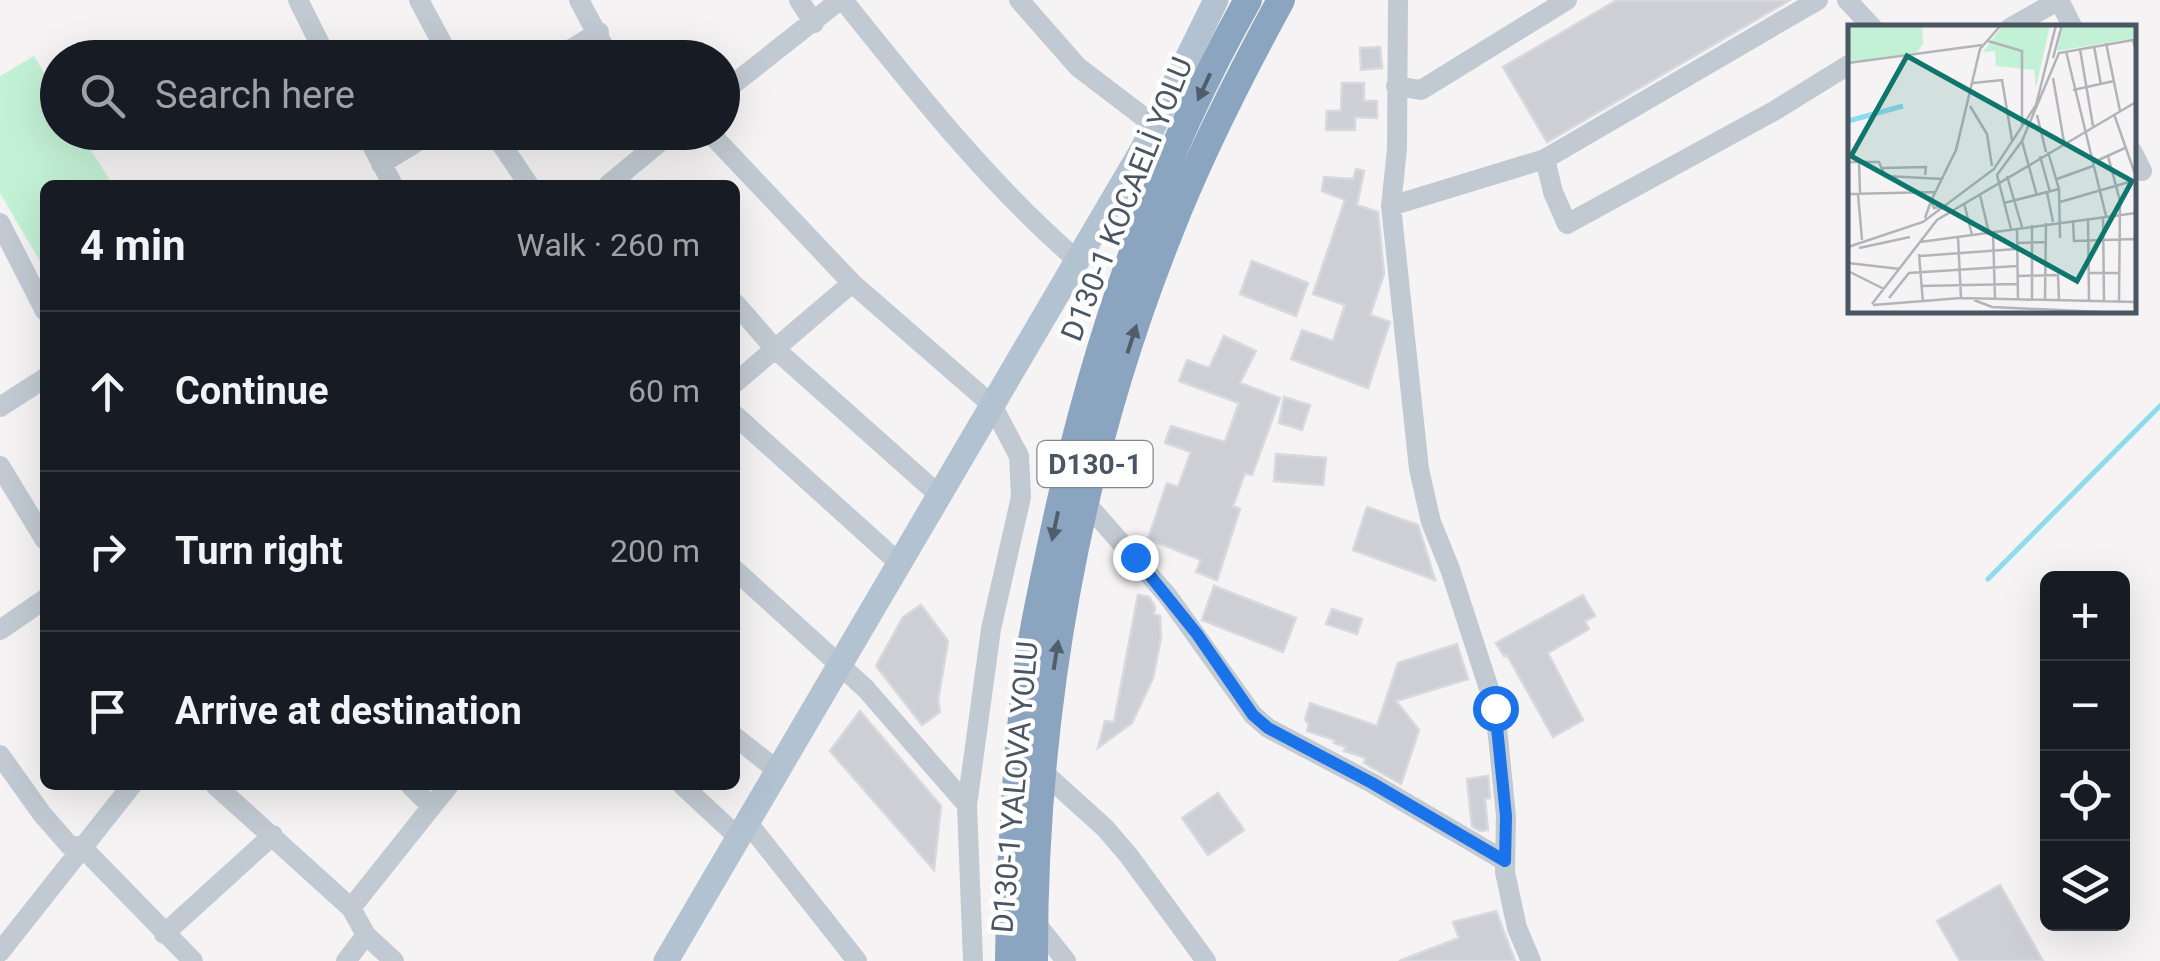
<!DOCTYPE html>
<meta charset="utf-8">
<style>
:root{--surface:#171b24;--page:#20242c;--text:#f1f3f6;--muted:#9ea1a6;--line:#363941}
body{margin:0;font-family:Roboto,sans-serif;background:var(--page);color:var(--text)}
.controls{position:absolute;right:30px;bottom:30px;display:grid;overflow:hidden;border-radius:15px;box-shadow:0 10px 40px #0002}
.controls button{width:90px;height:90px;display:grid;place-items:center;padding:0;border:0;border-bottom:2px solid var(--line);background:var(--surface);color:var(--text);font:50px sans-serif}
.stop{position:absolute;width:30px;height:30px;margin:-22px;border:8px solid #1a73e8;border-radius:50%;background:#fff}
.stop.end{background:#1a73e8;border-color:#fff;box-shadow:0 2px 10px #0008}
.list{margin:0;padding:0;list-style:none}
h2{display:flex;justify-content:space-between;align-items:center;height:130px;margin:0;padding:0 40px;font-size:42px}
h2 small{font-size:32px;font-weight:400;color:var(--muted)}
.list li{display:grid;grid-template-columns:65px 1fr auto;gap:30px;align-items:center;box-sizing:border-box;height:160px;padding:0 40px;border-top:2px solid var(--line)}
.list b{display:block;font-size:38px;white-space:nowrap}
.list em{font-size:32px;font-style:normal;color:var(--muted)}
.icon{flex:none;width:55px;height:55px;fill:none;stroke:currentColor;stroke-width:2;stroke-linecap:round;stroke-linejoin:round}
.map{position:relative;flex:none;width:2160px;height:961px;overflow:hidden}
.search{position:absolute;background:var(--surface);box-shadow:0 10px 40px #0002;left:40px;top:40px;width:700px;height:110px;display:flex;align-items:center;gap:25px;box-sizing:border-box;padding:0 35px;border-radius:55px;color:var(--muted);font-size:38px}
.panel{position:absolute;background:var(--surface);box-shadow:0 10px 40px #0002;left:40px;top:180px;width:700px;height:610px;border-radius:15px}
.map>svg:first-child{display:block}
.green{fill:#c3f1d5}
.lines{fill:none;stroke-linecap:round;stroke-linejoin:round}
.stream{stroke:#90daee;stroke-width:5}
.building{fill:#cdcfd5;stroke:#d7d9de;stroke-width:2.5}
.minor{stroke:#c1cad2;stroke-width:20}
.major{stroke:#b3c2d1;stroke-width:25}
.highway{stroke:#8ba5c1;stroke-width:28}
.oneway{fill:#505e6b}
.route{stroke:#1a73e8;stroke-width:12}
.labels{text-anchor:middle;stroke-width:9;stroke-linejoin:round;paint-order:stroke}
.shield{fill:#fff;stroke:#808990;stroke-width:2.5}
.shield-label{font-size:28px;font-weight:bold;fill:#4a5661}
.street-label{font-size:30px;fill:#4a5661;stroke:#fff}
.inset-river{fill:none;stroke:#90daee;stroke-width:5}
.inset-road{fill:none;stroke:#b1b4b9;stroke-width:2.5}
.view{fill:#0f766e;fill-opacity:0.15;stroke:#0f766e;stroke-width:5}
.inset-edge{fill:none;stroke:#4a5661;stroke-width:5}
</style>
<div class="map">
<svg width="2160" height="961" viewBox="0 0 2160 961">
<rect width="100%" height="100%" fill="#f5f3f3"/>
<path class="green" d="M34 56 57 95 58 132 80 133 113 185H45V270L0 193V76Z"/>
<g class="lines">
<path class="stream" d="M1988 579 2160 406"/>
</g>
<path class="building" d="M1617 0H1790L1547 142 1503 67Z
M1380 47 1382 68 1361 70 1360 48Z
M1342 83H1364V101H1377V118L1355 117V130H1326L1327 111H1341Z
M1356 169 1364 171 1357 205 1378 212 1384 274 1370 315 1390 322 1368 388 1291 359 1302 330 1333 341 1345 305 1313 294 1345 200 1322 191 1324 177 1353 179Z
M1252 261 1308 283 1296 316 1240 294Z
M1224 336 1256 351 1240 383 1280 398 1252 475 1245 473 1233 506 1240 509 1217 580 1196 572 1201 560 1148 539 1167 483 1178 487 1191 452 1165 443 1171 426 1225 442 1239 403 1179 381 1187 360 1209 368Z
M1284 397 1310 405 1302 430 1279 423Z
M1276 454 1326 458 1323 485 1274 481Z
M1367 507 1418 525 1435 580 1353 550Z
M1214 586 1296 618 1283 652 1202 620Z
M1138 595 1149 597 1155 607 1154 614 1160 616 1161 638 1153 678 1132 723 1098 748 1105 721 1114 722Z
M1583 595 1595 616 1585 621 1589 629 1548 653 1583 720 1553 737 1507 655 1504 656 1496 643Z
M921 605 948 641 938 700 940 712 922 725 876 666 903 617Z
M1332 609 1362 619 1357 634 1326 624Z
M1457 644 1468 679 1396 701 1419 730 1401 784 1364 763 1366 758 1344 751 1346 747 1334 743 1335 740 1307 731 1309 725 1305 719 1310 703 1377 726 1398 663Z
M860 711 941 806 934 870 830 751Z
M1488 776 1490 798 1485 799 1488 830 1480 831 1472 826 1467 779Z
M1218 793 1244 830 1208 855 1182 818Z
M2000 885 2043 961H1960L1937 921Z
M1496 911 1515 961H1399L1459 938 1453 922Z"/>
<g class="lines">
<path class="minor" d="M298 0 327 58
M419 0 450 58
M579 0 610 58
M799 0 814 23
M843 0C916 91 988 183 1077 260
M1019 0 1078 67 1154 125
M1398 0 1397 149 1391 206 1419 469 1431 522 1450 569 1495 707 1506 816 1505 872 1517 928 1531 961
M1847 0 1873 28
M2059 0 2073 28
M2010 28 2059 0
M556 58 599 32
M1396 86 1421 90 1567 0
M722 93 840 0
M365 132 393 185
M493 132 529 185
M709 132 852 283 992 405 1019 456 1021 497 991 629 967 805
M2132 151 2142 171
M1545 159 1553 192 1567 224 1774 111 1850 64
M381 164 433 132
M608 185 672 132
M1391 206 1545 159 1818 0
M0 223 45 311
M735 303 775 349 939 495
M735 383 852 283
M0 407 45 378
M735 415 899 563
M0 466 45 540
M1086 503 1167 595 1253 715 1268 728 1372 783 1505 861
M735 570 866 689 967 805 973 961
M0 630 45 599
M735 737 778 771
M0 755 42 814 70 846H81L193 961
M1043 772 1105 828 1129 856 1206 961
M215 785 351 908 366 935 394 961
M410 785 430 805
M682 785 739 838
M748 823 857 961
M351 908 449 785
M1035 922 1066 961
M164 934 273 835
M0 952 132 785
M346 961 366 935"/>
<path class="major" d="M666 961 1142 150 1216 0"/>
<path class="highway" d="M1009 961C1010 870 1015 779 1025 689 1031 636 1043 584 1054 532 1093 348 1155 165 1248 0
M1034 961C1033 714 1077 463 1169 233 1200 153 1240 75 1281 0"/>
</g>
<defs><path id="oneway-solid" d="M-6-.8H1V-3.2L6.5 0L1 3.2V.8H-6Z" transform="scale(2.5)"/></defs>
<g class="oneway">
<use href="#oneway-solid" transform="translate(1204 87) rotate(115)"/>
<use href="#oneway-solid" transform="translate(1132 339) rotate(-72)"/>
<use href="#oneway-solid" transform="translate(1055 526) rotate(102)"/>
<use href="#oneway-solid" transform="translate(1056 655) rotate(-81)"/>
</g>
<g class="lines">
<path class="route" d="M1135 557 1197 634 1253 715 1268 728 1372 783 1505 861 1506 816 1495 708"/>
</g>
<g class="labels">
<rect class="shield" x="1037.5" y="441" width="115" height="46" rx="8"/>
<g class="shield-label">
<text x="1095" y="474">D130-1</text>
</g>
<g class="street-label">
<text transform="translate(1127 199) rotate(-68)" y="10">D130-1 KOCAELİ YOLU</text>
<text transform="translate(1015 787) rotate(-85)" y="10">D130-1 YALOVA YOLU</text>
</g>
</g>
<g transform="translate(1848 25)">
<rect width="288" height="288" fill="#f5f3f3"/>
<path d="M0 0H74L75 19 69 27 0 37ZM155 0H202L188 63 186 45 148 41 147 26 135 27ZM215 0H287V13L209 26Z" fill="#c3f1d5"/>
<path class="inset-river" d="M0 96 55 81"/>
<path class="inset-road" d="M140 16 174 26V100M258 18 272 86M246 21 253 60M232 24 245 101M218 26 258 191M205 33 214 0M0 38 134 20M205 53 216 117M125 58 154 55 164 115M225 65 266 56M122 81 139 109 144 141M266 89 288 152M189 90 198 127M200 127 211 164 212 213M192 131 202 167M260 131 272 176 271 276M0 137H31L37 151 95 154M11 137 12 168M244 138 277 123M34 143 78 142 77 150M159 151 174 202M209 154 245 141M199 167 205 197M0 169 88 167M10 169 14 215M132 170 141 208M189 171 174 116 211 28 285 15 288 26M83 176 108 125 132 24 153 0M212 177 288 155M116 178 124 210M156 178 211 164M255 192 256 276M77 193 83 176 86 183 96 181M240 193 241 276M225 195 226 216 288 214M184 200V275M169 203 170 274M163 204 149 150 174 116M145 207 147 273M110 212 113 273M287 214V277M72 217 288 188M168 218 198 217M0 222 75 197 146 144 188 80 208 0M11 223 62 212M71 229 75 278M72 231 168 224M0 238 52 244M0 246 36 264M241 248H272M169 251 210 250 211 276M73 261 169 259M41 273 61 248 169 241M126 275 144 282 253 287M197 275 198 198M24 279 89 195 288 77M25 280 113 273 288 277"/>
<path class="view" d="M59 31 284 156 229 256 3 131Z"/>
<rect width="288" height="288" class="inset-edge"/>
</g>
</svg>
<div class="controls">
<button>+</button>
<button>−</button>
<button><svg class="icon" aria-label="locate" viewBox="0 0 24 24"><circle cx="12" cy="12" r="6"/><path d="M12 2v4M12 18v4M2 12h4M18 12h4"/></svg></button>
<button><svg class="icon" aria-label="layers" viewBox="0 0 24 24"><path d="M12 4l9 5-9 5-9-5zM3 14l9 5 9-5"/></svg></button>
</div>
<div class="stop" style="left:1495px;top:708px"></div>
<div class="stop end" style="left:1135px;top:557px"></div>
<div class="search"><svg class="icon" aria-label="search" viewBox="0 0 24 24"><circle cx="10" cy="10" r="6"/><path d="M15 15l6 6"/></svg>Search here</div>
<section class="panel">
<h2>4 min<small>Walk · 260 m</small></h2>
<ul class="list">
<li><svg class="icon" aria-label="ahead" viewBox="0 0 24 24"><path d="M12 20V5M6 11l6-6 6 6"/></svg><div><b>Continue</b></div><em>60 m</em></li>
<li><svg class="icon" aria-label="right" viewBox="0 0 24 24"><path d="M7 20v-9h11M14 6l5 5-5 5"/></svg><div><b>Turn right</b></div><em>200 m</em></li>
<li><svg class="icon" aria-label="arrive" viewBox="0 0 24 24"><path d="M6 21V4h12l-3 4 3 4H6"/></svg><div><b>Arrive at destination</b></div></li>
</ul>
</section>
</div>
